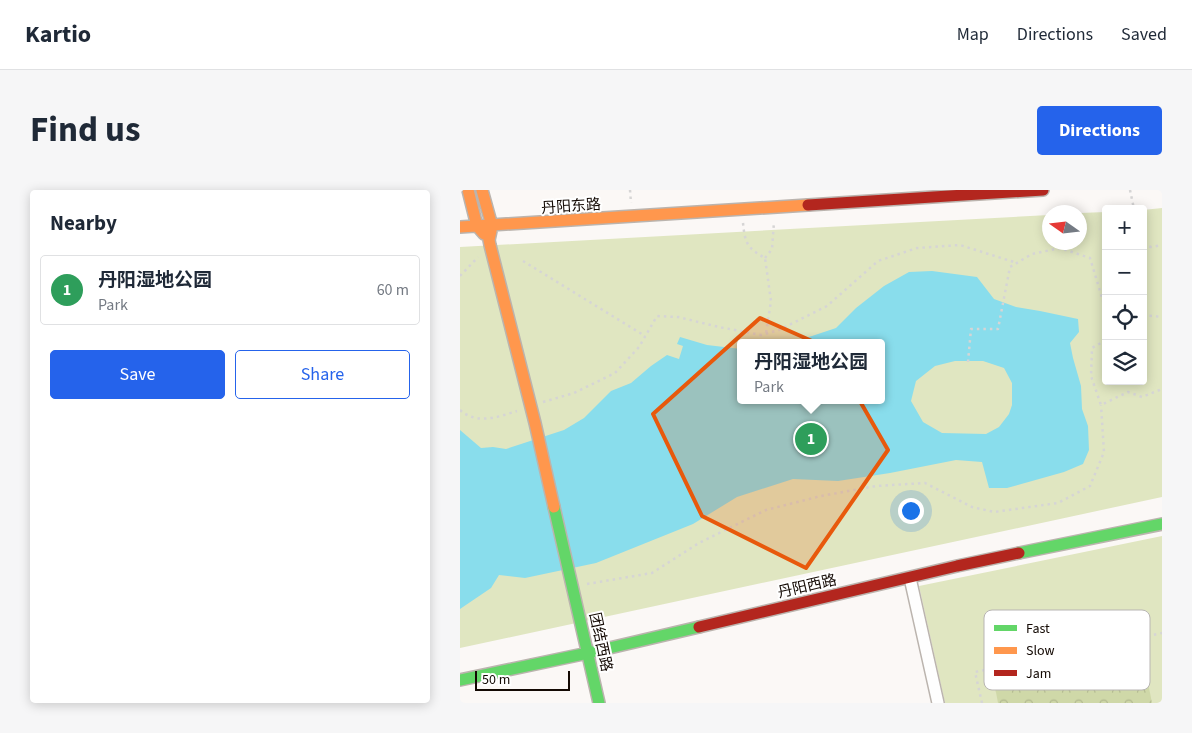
<!DOCTYPE html>
<meta charset="utf-8">
<style>
:root{--surface:#fff;--page:#f6f6f7;--text:#1f2937;--muted:#747a83;--line:#e0e1e3;--accent:#2563eb}
body{margin:0;font-family:"Source Sans 3","Noto Sans SC",sans-serif;background:var(--page);color:var(--text)}
.controls{position:absolute;right:15px;top:15px;display:grid;overflow:hidden;border-radius:5px;box-shadow:0 2px 12px #0003}
.controls button{width:45px;height:45px;display:grid;place-items:center;padding:0;border:0;border-bottom:1px solid var(--line);background:var(--surface);color:var(--text);font:25px sans-serif}
.compass{position:absolute;left:582px;top:15px;width:45px;height:45px;border-radius:50%;background:var(--surface);box-shadow:0 2px 12px #0003;rotate:284deg}
.scale{position:absolute;left:15px;bottom:12px;width:95px;box-sizing:border-box;padding-left:5px;border:2px solid #130903;border-top:0;font-size:14px;line-height:18px;white-space:nowrap;color:#130903;-webkit-text-stroke:4px #fff;paint-order:stroke}
.you{position:absolute;left:450px;top:320px;width:18px;height:18px;margin:-12px;border:4px solid #fff;border-radius:50%;background:#1a73e8;box-shadow:0 0 0 8px #1a73e833}
.badge{display:grid;place-items:center;width:32px;height:32px;border-radius:50%;background:var(--accent);color:#fff;font-size:16px;font-weight:700}
.pin{position:absolute;translate:-50% -50%;border:2px solid #fff;box-shadow:0 1px 5px #0006}
.popup{position:absolute;left:277px;top:149px;width:148px;height:65px;box-sizing:border-box;display:grid;place-content:center;border-radius:5px;background:var(--surface);filter:drop-shadow(0 1px 4px #0005);font-size:16px;white-space:nowrap;color:var(--muted)}
.popup b{font-size:19px;color:var(--text)}
.popup::after{content:'';position:absolute;left:50%;top:100%;margin-left:-10px;border:10px solid transparent;border-top-color:var(--surface)}
.list{margin:0;padding:0;list-style:none}
h2{display:flex;justify-content:space-between;align-items:center;height:65px;margin:0;padding:0 20px;font-size:21px}
h2 small{font-size:16px;font-weight:400;color:var(--muted)}
.list li{display:grid;grid-template-columns:32px 1fr auto;gap:15px;align-items:center;box-sizing:border-box;height:70px;margin:0 10px 10px;padding:0 10px;border:1px solid var(--line);border-radius:5px}
.list b{display:block;font-size:19px;white-space:nowrap}
.list p{margin:0;font-size:16px;white-space:nowrap;color:var(--muted)}
.list em{font-size:16px;font-style:normal;color:var(--muted)}
.actions{display:flex;gap:10px;padding:15px 20px}
.actions a{flex:1;padding:11px 0;border:1px solid var(--accent);border-radius:5px;text-align:center;font-size:18px;color:var(--accent)}
.actions .main{background:var(--accent);color:#fff}
.icon{flex:none;width:28px;height:28px;fill:none;stroke:currentColor;stroke-width:2;stroke-linecap:round;stroke-linejoin:round}
.map{position:relative;flex:none;width:702px;height:513px;overflow:hidden;border-radius:5px}
header{display:flex;align-items:center;gap:30px;box-sizing:border-box;height:70px;padding:0 25px;background:var(--surface);border-bottom:1px solid var(--line)}
header strong{font-size:24px}
nav{display:flex;gap:28px;margin-inline-start:auto;font-size:18px}
.intro{display:flex;align-items:center;justify-content:space-between;box-sizing:border-box;height:120px;padding:0 30px}
h1{margin:0;font-size:35px}
.button{padding:12px 22px;border-radius:5px;background:var(--accent);color:#fff;font-size:18px;font-weight:700}
main{display:flex;gap:30px;padding:0 30px}
aside{flex:1;background:var(--surface);border-radius:5px;box-shadow:0 2px 12px #0003}
.map>svg:first-child{display:block}
.green{fill:#e0e6c1;fill-rule:evenodd}
.forest{fill:url(#forest-crowns)}
.water{fill:#89ddec;fill-rule:evenodd}
.lines{fill:none;stroke-linecap:round;stroke-linejoin:round}
.street-casing{stroke:#bbb4ae;stroke-width:14}
.fast-casing{stroke:#bbb4ae;stroke-width:14}
.slow-casing{stroke:#bbb4ae;stroke-width:14}
.jam-casing{stroke:#bbb4ae;stroke-width:14}
.path{stroke:#d6d5d5;stroke-width:2.5;stroke-dasharray:2.5 4;stroke-linecap:butt}
.street{stroke:#fefefe;stroke-width:11}
.fast{stroke:#63d668;stroke-width:11}
.slow{stroke:#ff974d;stroke-width:11}
.jam{stroke:#b3261e;stroke-width:11}
.marked{fill:#e8590c;fill-opacity:0.2;stroke:#e8590c;stroke-width:4;stroke-linejoin:round}
.labels{text-anchor:middle;stroke-width:4;stroke-linejoin:round;paint-order:stroke}
.street-label{font-size:15px;fill:#130903;stroke:#fff}
.key{fill:#fff;stroke:#b8b5b3;stroke-width:1}
.key-label{font-size:14px;fill:#130903}
</style>
<header>
<strong>Kartio</strong>
<nav><a>Map</a><a>Directions</a><a>Saved</a></nav>
</header>
<div class="intro"><h1>Find us</h1><a class="button">Directions</a></div>
<main>
<aside>
<h2>Nearby<small></small></h2>
<ul class="list">
<li><span class="badge" style="background:#2e9e5b">1</span><div><b>丹阳湿地公园</b><p>Park</p></div><em>60 m</em></li>
</ul>
<div class="actions"><a class="main">Save</a><a>Share</a></div>
</aside>
<div class="map">
<svg width="702" height="513" viewBox="0 0 702 513">
<defs>
<pattern id="forest-crowns" width="20" height="18" patternUnits="userSpaceOnUse" patternTransform="scale(1.25)"><rect width="20" height="18" fill="#cfd8a8"/><path d="M2 6a3 3 0 1 1 6 0M12 15a3 3 0 1 1 6 0" fill="none" stroke="#b1b88f"/></pattern>
</defs>
<rect width="100%" height="100%" fill="#fbf8f6"/>
<path class="green" d="M702 18V307L0 458V57L589 25 590 52H620V23L646 22V191H683V20ZM281 153H421V210H281Z
M702 346V513H485L459 396Z"/>
<path class="forest" d="M682 462 692 513H538L534 492Z"/>
<path class="water" d="M472 81 517 87 534 109 556 117 580 121 618 129 619 142 610 153 613 168 621 196 622 219 628 236 629 260 623 274 604 282 547 298H529L522 272 496 270 430 283 378 291 333 289 277 307 233 334 136 373 65 388 39 385 31 398 0 419V240L21 258 33 257 46 259 104 240 124 228 151 201 171 193 191 176 207 165 219 169 223 156 217 154 220 147 247 155 281 159V210H421V153H331L376 138 396 118 424 96 449 82ZM495 171H523L544 178 552 193V215L549 224 539 237 526 244 482 243 463 232 451 211 456 191 475 176Z"/>
<g class="lines">
<g class="street-casing">
<path id="street" d="M450 388 478 513"/>
</g>
<g class="fast-casing">
<path id="fast" d="M94 317 139 513
M559 363 702 334
M0 490 128 463 239 437"/>
</g>
<g class="slow-casing">
<path id="slow" d="M8 0 17 36 24 44
M22 0 32 36 29 50 30 55 75 233 94 317
M0 37 348 15"/>
</g>
<g class="jam-casing">
<path id="jam" d="M348 15 583 0
M239 437 497 376 559 363"/>
</g>
<path class="path" d="M170 0 171 13
M670 0 674 19
M283 33C285 53 287 58 305 68L311 111 306 143
M683 55 691 57 702 55
M305 68 312 59 314 32
M63 71 185 146
M0 86 18 67
M683 125 702 127
M646 150 632 158 631 186 641 215 668 202 682 207 702 199
M508 172 511 139H538L550 77 572 64 600 58 630 68 646 121
M83 212 114 203 155 183 179 157 197 126 218 127 259 137 301 145 319 140 367 116 418 71 457 58 500 55 557 73
M0 220C17 235 38 227 57 221
M127 394 192 383 239 353 306 320 361 306 416 296 465 293 512 317 534 322 598 313 630 296 644 262 641 215
M522 513 515 482 702 443"/>
<use href="#street" class="street"/>
<use href="#fast" class="fast"/>
<use href="#slow" class="slow"/>
<use href="#jam" class="jam"/>
</g>
<path class="marked" d="M300 128 370 159 428 260 346 378 242 326 193 224Z"/>
<g class="labels">
<g class="street-label">
<text transform="translate(111 16) rotate(-4)" y="5">丹阳东路</text>
<text transform="translate(347 396) rotate(-13)" y="5">丹阳西路</text>
<text transform="translate(141 452) rotate(78)" y="5">团结西路</text>
</g>
</g>
<rect x="524" y="420" width="166" height="80" rx="8" class="key"/>
<rect x="534" y="435" width="23" height="6" fill="#63d668"/>
<rect x="534" y="457" width="23" height="7" fill="#ff974d"/>
<rect x="534" y="480" width="23" height="6" fill="#b3261e"/>
<g class="key-label">
<text x="566" y="443">Fast</text>
<text x="566" y="465">Slow</text>
<text x="566" y="488">Jam</text>
</g>
</svg>
<div class="controls">
<button>+</button>
<button>−</button>
<button><svg class="icon" aria-label="locate" viewBox="0 0 24 24"><circle cx="12" cy="12" r="6"/><path d="M12 2v4M12 18v4M2 12h4M18 12h4"/></svg></button>
<button><svg class="icon" aria-label="layers" viewBox="0 0 24 24"><path d="M12 4l9 5-9 5-9-5zM3 14l9 5 9-5"/></svg></button>
</div>
<svg class="compass" viewBox="-18 -18 36 36"><path d="M0-13l5 13h-10z" fill="#e53935"/><path d="M0 13l5-13h-10z" fill="#747a83"/></svg>
<div class="scale">50 m</div>
<div class="you"></div>
<div class="pin badge" style="left:351px;top:249px;background:#2e9e5b">1</div>
<div class="popup"><b>丹阳湿地公园</b>Park</div>
</div>
</main>
